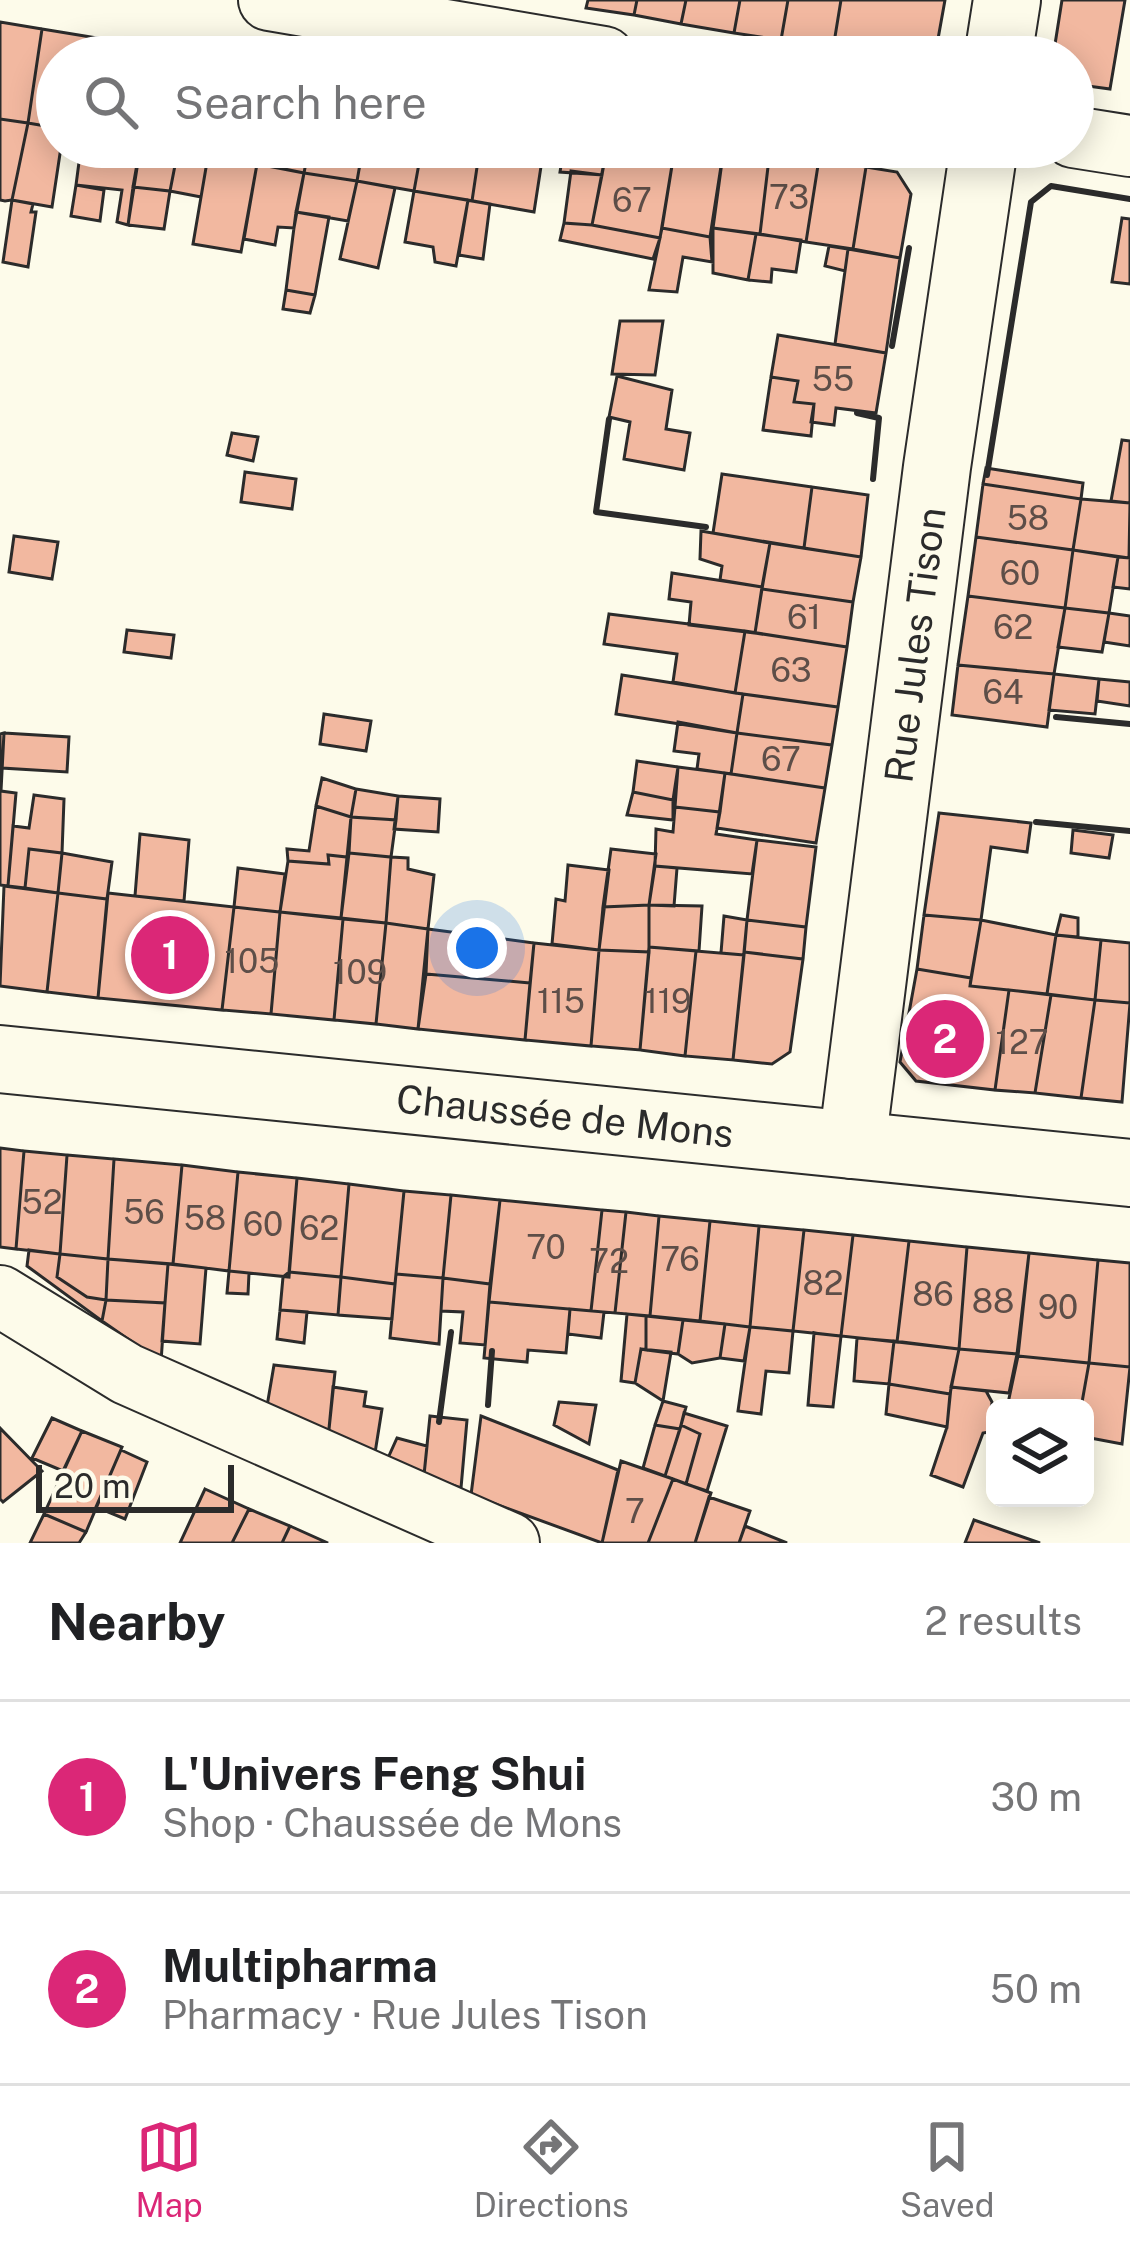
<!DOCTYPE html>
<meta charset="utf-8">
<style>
:root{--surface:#fff;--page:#f6f6f6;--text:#202124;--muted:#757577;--line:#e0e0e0;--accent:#db2777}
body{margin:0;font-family:"Public Sans",sans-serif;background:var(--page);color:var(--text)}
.controls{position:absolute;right:36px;bottom:36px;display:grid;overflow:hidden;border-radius:18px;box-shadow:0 6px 30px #0003}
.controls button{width:108px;height:108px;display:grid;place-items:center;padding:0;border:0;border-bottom:3px solid var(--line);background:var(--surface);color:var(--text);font:60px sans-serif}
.scale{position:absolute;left:36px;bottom:30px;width:198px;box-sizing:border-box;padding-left:12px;border:6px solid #2b2b2b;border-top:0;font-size:33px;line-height:42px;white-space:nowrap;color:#2b2b2b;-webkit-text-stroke:9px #fdfbea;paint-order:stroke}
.you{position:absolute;left:477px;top:948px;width:42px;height:42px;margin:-30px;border:9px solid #fff;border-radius:50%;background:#1a73e8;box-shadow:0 0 0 18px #1a73e833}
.badge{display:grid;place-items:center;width:78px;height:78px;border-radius:50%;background:var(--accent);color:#fff;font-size:39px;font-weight:700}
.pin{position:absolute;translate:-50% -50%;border:6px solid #fff;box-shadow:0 3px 12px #0006}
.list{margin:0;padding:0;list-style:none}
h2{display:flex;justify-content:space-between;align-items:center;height:156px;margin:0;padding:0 48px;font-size:51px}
h2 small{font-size:39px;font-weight:400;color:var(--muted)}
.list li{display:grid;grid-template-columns:78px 1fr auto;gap:36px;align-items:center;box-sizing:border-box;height:192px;padding:0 48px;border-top:3px solid var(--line)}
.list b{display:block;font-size:45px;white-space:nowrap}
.list p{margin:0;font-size:39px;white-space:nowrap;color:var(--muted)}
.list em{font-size:39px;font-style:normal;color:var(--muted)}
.icon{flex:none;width:66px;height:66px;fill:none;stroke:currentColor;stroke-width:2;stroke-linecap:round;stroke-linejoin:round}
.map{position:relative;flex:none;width:1130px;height:1543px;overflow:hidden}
.search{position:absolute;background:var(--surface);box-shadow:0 6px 30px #0003;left:36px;right:36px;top:36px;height:132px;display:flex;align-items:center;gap:30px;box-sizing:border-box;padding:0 42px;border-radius:66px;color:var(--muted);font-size:45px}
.sheet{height:540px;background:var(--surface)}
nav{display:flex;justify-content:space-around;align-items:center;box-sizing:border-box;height:168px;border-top:3px solid var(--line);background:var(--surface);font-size:33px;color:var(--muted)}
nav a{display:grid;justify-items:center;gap:6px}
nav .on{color:var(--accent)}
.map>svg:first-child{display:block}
.building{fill:#f2b8a0;stroke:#2b2b2b;stroke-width:3}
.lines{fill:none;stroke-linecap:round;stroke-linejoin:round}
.street-casing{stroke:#2b2b2b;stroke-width:64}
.secondary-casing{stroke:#2b2b2b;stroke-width:70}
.primary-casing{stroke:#2b2b2b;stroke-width:70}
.street{stroke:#fdfbea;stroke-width:60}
.secondary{stroke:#fdfbea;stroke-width:66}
.primary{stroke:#fdfbea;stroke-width:66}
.wall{stroke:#2b2b2b;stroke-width:6}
.labels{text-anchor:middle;stroke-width:9;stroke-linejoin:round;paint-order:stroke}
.number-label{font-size:33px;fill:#5d4e48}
.street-label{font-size:39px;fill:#2b2b2b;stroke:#fdfbea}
</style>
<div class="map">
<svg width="1130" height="1543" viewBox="0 0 1130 1543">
<rect width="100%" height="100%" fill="#fdfbea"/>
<path class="building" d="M588 0H637L634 15 586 8Z
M637 0H686L681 24 634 15Z
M686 0H740L734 33 681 24Z
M740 0H788L781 40 734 33Z
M788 0H841L833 49 781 40Z
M841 0H945L936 50 925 57H877L833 49Z
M1062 0H1125L1110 89 1073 84V57H1053Z
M0 22 42 29 28 123 0 119Z
M42 29 103 39 99 57H57V128L28 123Z
M103 39 155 48 154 57H99Z
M0 119 28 123 12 200 5 201 0 200Z
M28 123 57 128 61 147 52 207 12 200Z
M81 147 140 149 128 225 117 222 122 190 76 185Z
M158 147 178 150 170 191 133 187 140 147Z
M213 147H262L260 164 212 157Z
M262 147H309L304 173 260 164Z
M309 147H363L357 181 304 173Z
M363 147H422L414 191 357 181Z
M422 147H480L472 201 414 191Z
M480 147H544L534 212 472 201Z
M564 147H607L602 175 560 172Z
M607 147H675L660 238 592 225Z
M675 147H724L710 237 662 228Z
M724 147 770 150 760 234 713 228Z
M178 150 208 156 201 197 170 191Z
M770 150 819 159 806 242 760 234Z
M208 156 257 164 241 252 193 244Z
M819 159 866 167 853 249 806 242Z
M257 164 304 173 294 228 278 227 275 245 244 239Z
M866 167 897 172 911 194 900 258 853 249Z
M571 171 602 175 592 225 564 223Z
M304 173 357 181 348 221 296 212Z
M357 181 395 188 378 268 340 259Z
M76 185 104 190 100 221 71 216Z
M133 187 170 191 164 229 128 225Z
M414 191 468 200 456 266 435 262 433 247 405 242Z
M12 200 33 204 31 212H36L28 267 3 262Z
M468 200 490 204 483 259 459 255Z
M296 212 329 217 315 295 286 290Z
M1122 218 1130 219V284L1112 282Z
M564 223 592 225 660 238 653 259 560 240Z
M662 228 710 237 712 262 683 257 677 292 649 290Z
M713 228 756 234 748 280 713 273Z
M756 234 801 240 796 272 772 269 771 282 748 280Z
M829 246 848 249 845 271 825 266Z
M848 249 900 258 886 353 835 344Z
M286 290 315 295 310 313 283 309Z
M620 321H663L655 375 612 374Z
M778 335 886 353 876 413 836 408 834 425 811 422 814 404 794 402 798 381 771 377Z
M617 376 672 390 666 429 690 433 684 470 624 459 630 422 609 417Z
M771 377 798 381 794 402 814 404 811 436 763 430Z
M232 433 258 437 253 461 227 455Z
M1122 440 1130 441V503L1111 501Z
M986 468 1083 483 1081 499 983 484Z
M245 472 296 479 292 509 241 502Z
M722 474 812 487 804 548 713 533Z
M983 484 1081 499 1073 550 976 537Z
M812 487 868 495 861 557 804 548Z
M1081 499 1130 503 1129 558 1073 550Z
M701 531 770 543 762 587 720 580 722 566 700 559Z
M14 536 58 542 52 579 9 572Z
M976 537 1073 550 1065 608 968 596Z
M770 543 861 557 853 602 762 589Z
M1073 550 1118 557 1109 613 1065 608Z
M1118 557 1130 558V589L1113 587Z
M672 573 762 587 755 633 689 625 691 602 669 599Z
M762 589 853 602 847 647 755 633Z
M968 596 1065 608 1054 674 958 665Z
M1065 608 1109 613 1102 652 1058 647Z
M1109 613 1130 616V646L1104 642Z
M609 614 745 631 735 693 673 682 677 654 604 644Z
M127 630 174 635 171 658 124 652Z
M745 631 847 647 838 707 735 693Z
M958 665 1054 674 1047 727 952 715Z
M1054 674 1099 679 1095 714 1049 710Z
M622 675 743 694 737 733 616 714Z
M1099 679 1130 682V706L1097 701Z
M743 694 838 707 832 745 737 733Z
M324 714 371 721 366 751 320 744Z
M678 722 737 733 731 774 697 769 699 754 674 751Z
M4 733 69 737 67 772 2 768Z
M4 733 1 791 16 793 8 886 0 885V734Z
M737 733 832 745 825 788 731 774Z
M637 761 678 767 673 800 633 792Z
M678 767 725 773 720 812 675 807Z
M725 773 825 788 816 843 717 828Z
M322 778 356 789 351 817 316 806Z
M356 789 398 796 396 820 351 817Z
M633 792 673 800V820L627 815Z
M34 795 64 799 62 853 29 849 25 888 8 886 13 826 29 828Z
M398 796 440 799 438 832 394 829Z
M316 806 351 817 347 857 328 855 329 864 288 861 287 849 309 851Z
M675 807 720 812 716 834 757 840 752 874 655 866 656 829 673 832Z
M939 813 1031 823 1027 852 991 847 981 920 924 915Z
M351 817 396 820 391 857 349 853Z
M1073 830 1113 835 1109 858 1071 853Z
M140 834 189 840 184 901 135 896Z
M757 840 816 847 806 927 747 920Z
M29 849 62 853 58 893 25 888Z
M611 849 656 854 649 905 603 907Z
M62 853 112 862 107 899 58 893Z
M349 853 391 857 386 923 341 918Z
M328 855 347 857 341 918 280 912 288 861 329 864Z
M391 857 408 858V869L434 875 428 929 386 923Z
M568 865 609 870 599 950 552 944 556 899 565 901Z
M655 866 677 868 674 906 649 905Z
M238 868 285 874 280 912 234 907Z
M4 886 58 893 47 992 0 986Z
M58 893 107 899 98 998 47 992Z
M108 893 234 907 222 1010 98 998Z
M649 905V952L599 950 603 907Z
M649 905 702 906 699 951 649 947Z
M234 907 280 912 271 1014 222 1010Z
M280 912 343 919 334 1020 271 1014Z
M924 915 981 920 971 978 917 969Z
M1061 915 1078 918V937L1056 935Z
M724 916 747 920 744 955 721 953Z
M343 919 386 923 376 1024 334 1020Z
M747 920 806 927 803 959 744 952Z
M981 920 1056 935 1047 994 970 986Z
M386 923 428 929 418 1029 376 1024Z
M428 929 534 943 530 983 426 974Z
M1056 935 1101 940 1095 1000 1047 994Z
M1101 940 1130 943V1003L1095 1000Z
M534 943 599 950 591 1046 525 1040Z
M649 947 696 951 685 1056 640 1050Z
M599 950 649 952 640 1050 591 1046Z
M696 951 744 955 733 1060 685 1056Z
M744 952 803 959 790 1052 772 1064 733 1060Z
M917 969 971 978 970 986 1009 990 995 1090 916 1081 900 1062Z
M426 974 530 983 525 1040 418 1029Z
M1009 990 1051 995 1035 1093 995 1090Z
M1051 995 1095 1000 1081 1098 1035 1093Z
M1095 1000 1130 1003 1122 1102 1081 1098Z
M0 1148 24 1151 16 1249 0 1247Z
M24 1151 67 1155 60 1254 16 1249Z
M67 1155 114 1159 108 1259 60 1254Z
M114 1159 182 1165 173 1264 108 1259Z
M182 1165 238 1172 229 1271 173 1264Z
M238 1172 297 1178 289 1277 229 1271Z
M297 1178 349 1184 341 1277 289 1272Z
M349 1184 404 1191 395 1284 341 1277Z
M404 1191 451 1195 443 1278 396 1274Z
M451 1195 500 1200 490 1284 443 1278Z
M500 1200 602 1210 591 1311 489 1302Z
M602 1210 626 1212 615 1313 591 1311Z
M626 1212 659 1216 650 1316 615 1313Z
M659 1216 710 1221 700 1321 650 1316Z
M710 1221 759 1226 750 1327 700 1321Z
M759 1226 804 1230 793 1331 750 1327Z
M804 1230 853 1235 841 1336 793 1331Z
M853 1235 909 1241 897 1342 841 1336Z
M909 1241 967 1247 959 1349 897 1342Z
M967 1247 1029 1253 1017 1354 959 1349Z
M29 1250 60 1254 57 1277 87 1297 106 1300 102 1321 27 1266Z
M1029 1253 1098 1260 1089 1363 1018 1356Z
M60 1254 108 1259 106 1300 87 1297 57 1277Z
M108 1259 168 1264 165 1303 106 1300Z
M1098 1260 1130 1263V1367L1089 1363Z
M168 1264 206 1268 200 1344 162 1341Z
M229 1271 249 1273 248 1294 227 1293Z
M289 1272 341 1277 338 1315 280 1310 283 1277Z
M396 1274 443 1278 439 1344 390 1338Z
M341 1277 395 1284 392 1319 338 1315Z
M443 1278 490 1284 485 1345 460 1343 463 1312 441 1311Z
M106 1300 165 1303 161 1362 102 1321Z
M489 1302 570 1309 566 1353 528 1350 527 1362 484 1358Z
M570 1309 604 1312 601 1338 568 1334Z
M280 1310 307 1312 304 1343 277 1339Z
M627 1314 646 1316V1350L641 1349 635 1383 621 1381Z
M646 1316 683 1320 678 1354 646 1350Z
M683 1320 725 1324 720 1358 692 1363 678 1354Z
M725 1324 750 1327 744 1361 720 1358Z
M750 1327 793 1331 789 1373 766 1371 761 1414 738 1411Z
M814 1333 841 1336 833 1407 808 1405Z
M857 1338 894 1341 889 1384 854 1381Z
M894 1341 959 1349 950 1394 889 1384Z
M641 1349 671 1352 663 1401 635 1383Z
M959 1349 1017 1354 1009 1393 951 1387Z
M1018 1356 1089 1363 1081 1408H1007Z
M1089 1363 1130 1367 1122 1444 1085 1437V1408H1081Z
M274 1365 335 1372 328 1439 266 1412Z
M889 1384 950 1394 947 1427 886 1414Z
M333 1387 366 1392 364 1406 382 1409 375 1453 328 1439Z
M951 1387 986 1391 992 1402 989 1432 983 1433 963 1487 931 1475 947 1427Z
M663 1401 686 1407 680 1429 655 1425Z
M559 1402 596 1405 589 1444 554 1425Z
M684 1413 727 1426 707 1491 686 1484 700 1434 681 1425Z
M430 1416 467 1420 461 1488 424 1475Z
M481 1416 618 1470 602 1543 471 1495Z
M52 1418 82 1431 63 1471 32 1458Z
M655 1425 680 1429 665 1476 643 1468Z
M681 1425 700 1434 686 1484 665 1476Z
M0 1428 42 1471 3 1502 0 1499Z
M82 1431 122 1447 86 1532 44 1514Z
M397 1438 427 1446 424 1475 388 1458Z
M121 1450 147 1462 125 1519 96 1507Z
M621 1461 673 1479 648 1543H602Z
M673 1479 711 1493 695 1543H648Z
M205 1489 249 1509 232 1543H180Z
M709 1497 750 1511 739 1543H695Z
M249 1509 290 1526 282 1543H232Z
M44 1514 86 1532 79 1543H30Z
M974 1520 1040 1543H965Z
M290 1526 328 1543H282Z
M745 1526 755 1530 787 1543H739Z"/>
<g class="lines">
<g class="street-casing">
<path id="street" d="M269 0 604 57
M1073 137 1130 146
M0 1296 127 1374 509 1543"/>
</g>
<g class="secondary-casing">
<path id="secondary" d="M998 57 1007 0
M852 1145 937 467 984 147"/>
</g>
<g class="primary-casing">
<path id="primary" d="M0 1059 1130 1173"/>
</g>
<use href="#street" class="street"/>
<use href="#secondary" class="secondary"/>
<use href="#primary" class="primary"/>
<path class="wall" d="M892 346 909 248
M857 413 879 418 873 479
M609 419 596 512 706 527
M987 475 1031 202 1051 186 1130 199
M1056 717 1130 724
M1036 822 1130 831
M488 1405 492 1351
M439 1422 451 1332"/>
</g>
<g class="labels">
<g class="number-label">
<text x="789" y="209">73</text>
<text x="632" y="212">67</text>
<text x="833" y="391">55</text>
<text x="1028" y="530">58</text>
<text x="1020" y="585">60</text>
<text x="804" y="629">61</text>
<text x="1013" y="639">62</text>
<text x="791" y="682">63</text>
<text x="1003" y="704">64</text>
<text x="781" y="771">67</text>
<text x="252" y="973">105</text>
<text x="360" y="984">109</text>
<text x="561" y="1013">115</text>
<text x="668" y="1013">119</text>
<text x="1022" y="1054">127</text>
<text x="42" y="1214">52</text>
<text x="144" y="1224">56</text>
<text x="205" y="1230">58</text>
<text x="263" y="1236">60</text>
<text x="319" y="1240">62</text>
<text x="546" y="1259">70</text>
<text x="680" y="1271">76</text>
<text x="609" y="1273">72</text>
<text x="823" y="1295">82</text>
<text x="933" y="1306">86</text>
<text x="993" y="1313">88</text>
<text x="1058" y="1319">90</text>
<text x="635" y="1523">7</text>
</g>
<g class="street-label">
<text transform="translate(915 645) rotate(-83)" y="14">Rue Jules Tison</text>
<text transform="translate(565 1116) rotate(6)" y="14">Chaussée de Mons</text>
</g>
</g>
</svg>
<div class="controls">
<button><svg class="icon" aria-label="layers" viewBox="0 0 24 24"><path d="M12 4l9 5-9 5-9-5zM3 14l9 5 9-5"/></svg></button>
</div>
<div class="scale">20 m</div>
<div class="you"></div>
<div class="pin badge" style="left:170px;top:955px">1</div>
<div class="pin badge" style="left:945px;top:1039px">2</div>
<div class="search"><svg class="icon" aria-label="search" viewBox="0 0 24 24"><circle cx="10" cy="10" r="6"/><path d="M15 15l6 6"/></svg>Search here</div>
</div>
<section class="sheet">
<h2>Nearby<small>2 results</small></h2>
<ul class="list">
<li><span class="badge">1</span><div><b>L'Univers Feng Shui</b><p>Shop · Chaussée de Mons</p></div><em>30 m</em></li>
<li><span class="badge">2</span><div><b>Multipharma</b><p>Pharmacy · Rue Jules Tison</p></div><em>50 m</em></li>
</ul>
</section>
<nav>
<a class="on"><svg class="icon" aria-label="map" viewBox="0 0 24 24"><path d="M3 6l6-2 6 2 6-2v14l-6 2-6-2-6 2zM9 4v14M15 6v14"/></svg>Map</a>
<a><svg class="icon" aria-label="directions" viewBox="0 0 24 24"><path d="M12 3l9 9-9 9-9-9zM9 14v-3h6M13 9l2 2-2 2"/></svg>Directions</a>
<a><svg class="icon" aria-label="saved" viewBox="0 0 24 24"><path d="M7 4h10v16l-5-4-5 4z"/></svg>Saved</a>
</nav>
